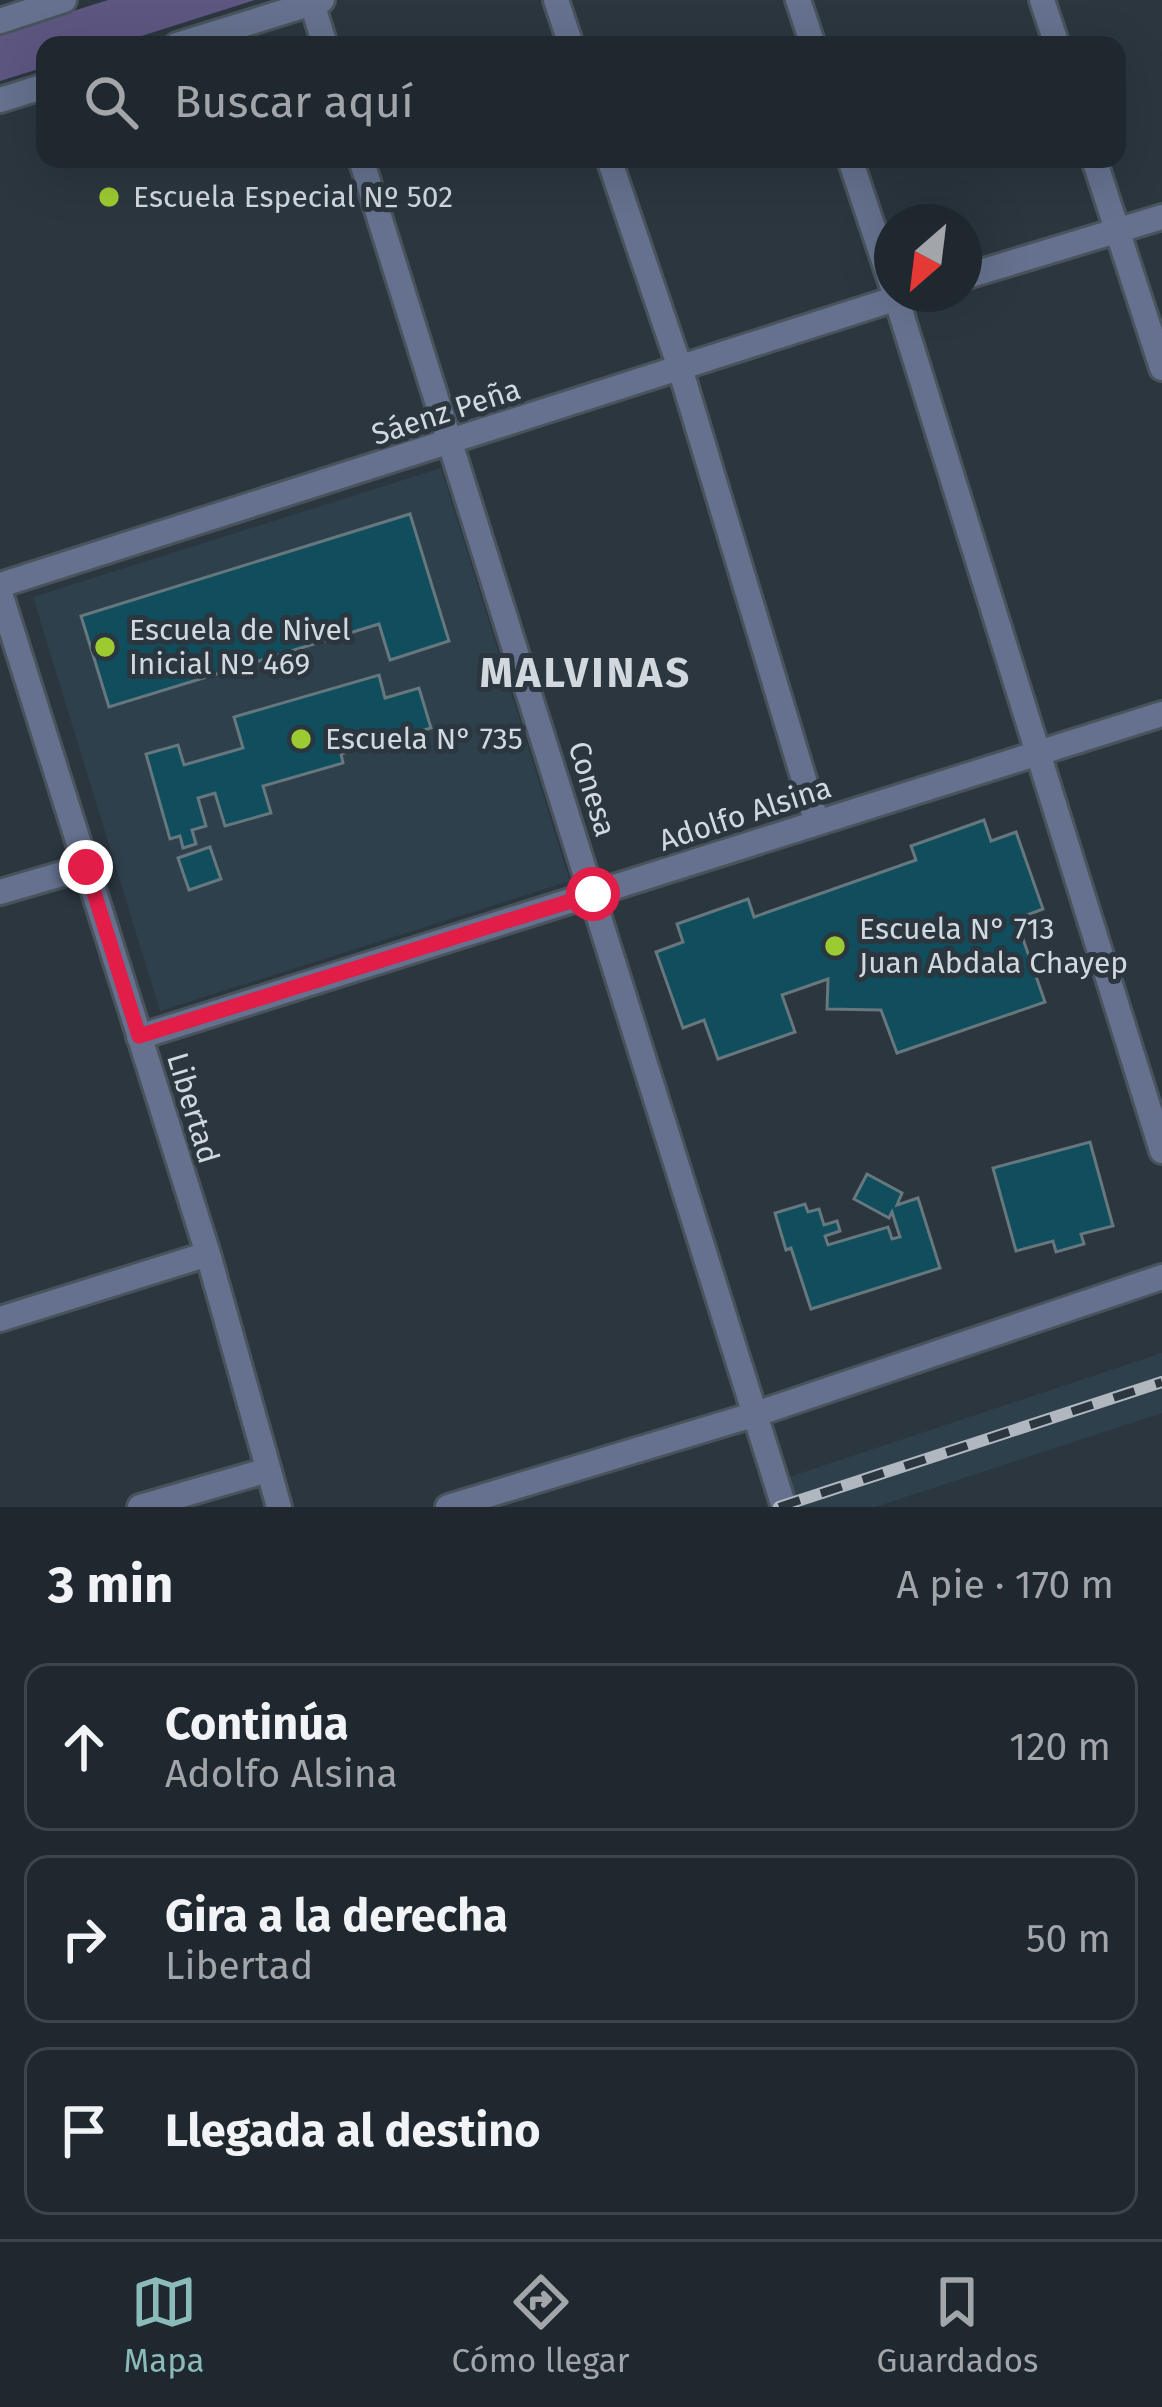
<!DOCTYPE html>
<html lang="es">
<meta charset="utf-8">
<style>
:root{--surface:#20282f;--page:#2d343b;--text:#f1f3f6;--muted:#a2a6aa;--line:#3d444b;--accent:#8bbbb9}
body{margin:0;font-family:"Fira Sans",sans-serif;background:var(--page);color:var(--text)}
.compass{position:absolute;left:874px;top:204px;width:108px;height:108px;border-radius:50%;background:var(--surface);box-shadow:0 12px 48px #0002;rotate:208deg}
.stop{position:absolute;width:36px;height:36px;margin:-27px;border:9px solid #e11d48;border-radius:50%;background:#fff}
.stop.end{background:#e11d48;border-color:#fff;box-shadow:0 3px 12px #0008}
.list{margin:0;padding:0;list-style:none}
h2{display:flex;justify-content:space-between;align-items:center;height:156px;margin:0;padding:0 48px;font-size:51px}
h2 small{font-size:39px;font-weight:400;color:var(--muted)}
.list li{display:grid;grid-template-columns:78px 1fr auto;gap:36px;align-items:center;box-sizing:border-box;height:168px;margin:0 24px 24px;padding:0 24px;border:3px solid var(--line);border-radius:24px}
.list b{display:block;font-size:45px;white-space:nowrap}
.list p{margin:0;font-size:39px;white-space:nowrap;color:var(--muted)}
.list em{font-size:39px;font-style:normal;color:var(--muted)}
.icon{flex:none;width:66px;height:66px;fill:none;stroke:currentColor;stroke-width:2;stroke-linecap:round;stroke-linejoin:round}
.map{position:relative;flex:none;width:1162px;height:1507px;overflow:hidden}
.search{position:absolute;background:var(--surface);box-shadow:0 12px 48px #0002;left:36px;right:36px;top:36px;height:132px;display:flex;align-items:center;gap:30px;box-sizing:border-box;padding:0 42px;border-radius:24px;color:var(--muted);font-size:45px}
.sheet{height:732px;background:var(--surface)}
nav{display:flex;justify-content:space-around;align-items:center;box-sizing:border-box;height:168px;border-top:3px solid var(--line);background:var(--surface);font-size:33px;color:var(--muted)}
nav a{display:grid;justify-items:center;gap:6px}
nav .on{color:var(--accent)}
.map>svg:first-child{display:block}
.built{fill:#2f404d}
.green{fill:#5d5681}
.building{fill:#104d5d;stroke:#66777d;stroke-width:3}
.lines{fill:none;stroke-linecap:round;stroke-linejoin:round}
.minor-casing{stroke:#49535c;stroke-width:30}
.tertiary-casing{stroke:#49535c;stroke-width:30}
.minor{stroke:#65718e;stroke-width:24}
.tertiary{stroke:#65718e;stroke-width:24}
.rail-casing{stroke:#b0b7be;stroke-width:12}
.rail{stroke:#2b363f;stroke-width:8;stroke-dasharray:22;stroke-linecap:butt}
.route{stroke:#e11d48;stroke-width:15}
.poi-dot{fill:#9cca31;stroke:#2b363f;stroke-width:4.5}
.labels{text-anchor:middle;stroke-width:10;stroke-linejoin:round;paint-order:stroke}
.poi-label{font-size:30px;fill:#d1d8de;stroke:#2b363f;text-anchor:start}
.street-label{font-size:30px;fill:#d1d8de;stroke:#2b363f}
.district-label{font-size:42px;font-weight:bold;letter-spacing:3px;fill:#d1d8de;stroke:#2b363f}
</style>
<div class="map">
<svg width="1162" height="1507" viewBox="0 0 1162 1507">
<rect width="100%" height="100%" fill="#2b363f"/>
<path class="built" d="M441 468 570 881 160 1011 33 597Z
M1162 1353V1413L875 1507H798L786 1478Z"/>
<path class="green" d="M108 0H255L113 45H45V67L0 81V34Z"/>
<path class="building" d="M410 514 449 641 390 660 379 624 109 707 81 616Z
M379 675 385 698 419 688 431 728 341 754 343 763 263 786 271 813 225 826 215 793 198 798 206 826 192 830 196 844 183 848 180 836 170 839 146 754 178 745 184 765 243 748 234 717Z
M984 820 991 841 1016 832 1043 909 1016 919 1045 1002 897 1053 881 1010 827 1009 828 979 782 995 795 1032 718 1059 704 1020 683 1028 656 952 683 942 677 924 748 899 754 917 916 860 911 846Z
M210 847 221 879 189 890 178 858Z
M1090 1142 1113 1226 1081 1234 1084 1244 1056 1252 1053 1241 1016 1251 993 1168Z
M867 1174 902 1193 897 1205 918 1198 940 1268 811 1309 791 1248 786 1250 775 1213 805 1204 808 1212 819 1209 824 1225 837 1221 840 1231 825 1236 828 1245 888 1227 892 1239 900 1237 892 1212 889 1218 854 1199Z"/>
<g class="lines">
<g class="minor-casing">
<path id="minor" d="M311 0 325 45
M556 0 571 45
M798 0 813 45
M1042 0 1057 45
M361 159 784 1507
M609 159 680 368 817 823
M850 159 892 285
M1094 159 1162 368
M964 277 1162 217
M895 294 1162 1151
M0 585 910 294
M0 593 208 1254 279 1507
M0 892 86 867
M139 1037 1162 714
M0 1319 208 1254
M140 1507 268 1470
M448 1507 756 1414 1162 1277"/>
</g>
<g class="tertiary-casing">
<path id="tertiary" d="M0 21 64 0
M177 45 322 0
M0 100 45 86"/>
</g>
<use href="#minor" class="minor"/>
<use href="#tertiary" class="tertiary"/>
<g class="rail-casing">
<path id="rail" d="M779 1507 1162 1382"/>
</g>
<use href="#rail" class="rail"/>
</g>
<g class="lines">
<path class="route" d="M86 867 139 1036 593 894"/>
</g>
<g class="poi-dot">
<circle cx="109" cy="197" r="12"/>
<circle cx="105" cy="647" r="12"/>
<circle cx="301" cy="739" r="12"/>
<circle cx="835" cy="946" r="12"/>
</g>
<g class="labels">
<g class="poi-label">
<text x="133" y="207">Escuela Especial Nº 502</text>
<text x="129" y="640">Escuela de Nivel<tspan x="129" dy="34">Inicial Nº 469</tspan></text>
<text x="325" y="749">Escuela N° 735</text>
<text x="859" y="939">Escuela N° 713<tspan x="859" dy="34">Juan Abdala Chayep</tspan></text>
</g>
<g class="street-label">
<text transform="translate(446 412) rotate(-18)" y="10">Sáenz Peña</text>
<text transform="translate(592 789) rotate(73)" y="10">Conesa</text>
<text transform="translate(745 814) rotate(-18)" y="10">Adolfo Alsina</text>
<text transform="translate(193 1108) rotate(73)" y="10">Libertad</text>
</g>
<g class="district-label">
<text x="586" y="687">MALVINAS</text>
</g>
</g>
</svg>
<svg class="compass" viewBox="-18 -18 36 36"><path d="M0-13l5 13h-10z" fill="#e53935"/><path d="M0 13l5-13h-10z" fill="#a2a6aa"/></svg>
<div class="stop" style="left:593px;top:894px"></div>
<div class="stop end" style="left:86px;top:867px"></div>
<div class="search"><svg class="icon" aria-label="search" viewBox="0 0 24 24"><circle cx="10" cy="10" r="6"/><path d="M15 15l6 6"/></svg>Buscar aquí</div>
</div>
<section class="sheet">
<h2>3 min<small>A pie · 170 m</small></h2>
<ul class="list">
<li><svg class="icon" aria-label="ahead" viewBox="0 0 24 24"><path d="M12 20V5M6 11l6-6 6 6"/></svg><div><b>Continúa</b><p>Adolfo Alsina</p></div><em>120 m</em></li>
<li><svg class="icon" aria-label="right" viewBox="0 0 24 24"><path d="M7 20v-9h11M14 6l5 5-5 5"/></svg><div><b>Gira a la derecha</b><p>Libertad</p></div><em>50 m</em></li>
<li><svg class="icon" aria-label="arrive" viewBox="0 0 24 24"><path d="M6 21V4h12l-3 4 3 4H6"/></svg><div><b>Llegada al destino</b></div></li>
</ul>
</section>
<nav>
<a class="on"><svg class="icon" aria-label="map" viewBox="0 0 24 24"><path d="M3 6l6-2 6 2 6-2v14l-6 2-6-2-6 2zM9 4v14M15 6v14"/></svg>Mapa</a>
<a><svg class="icon" aria-label="directions" viewBox="0 0 24 24"><path d="M12 3l9 9-9 9-9-9zM9 14v-3h6M13 9l2 2-2 2"/></svg>Cómo llegar</a>
<a><svg class="icon" aria-label="saved" viewBox="0 0 24 24"><path d="M7 4h10v16l-5-4-5 4z"/></svg>Guardados</a>
</nav>
